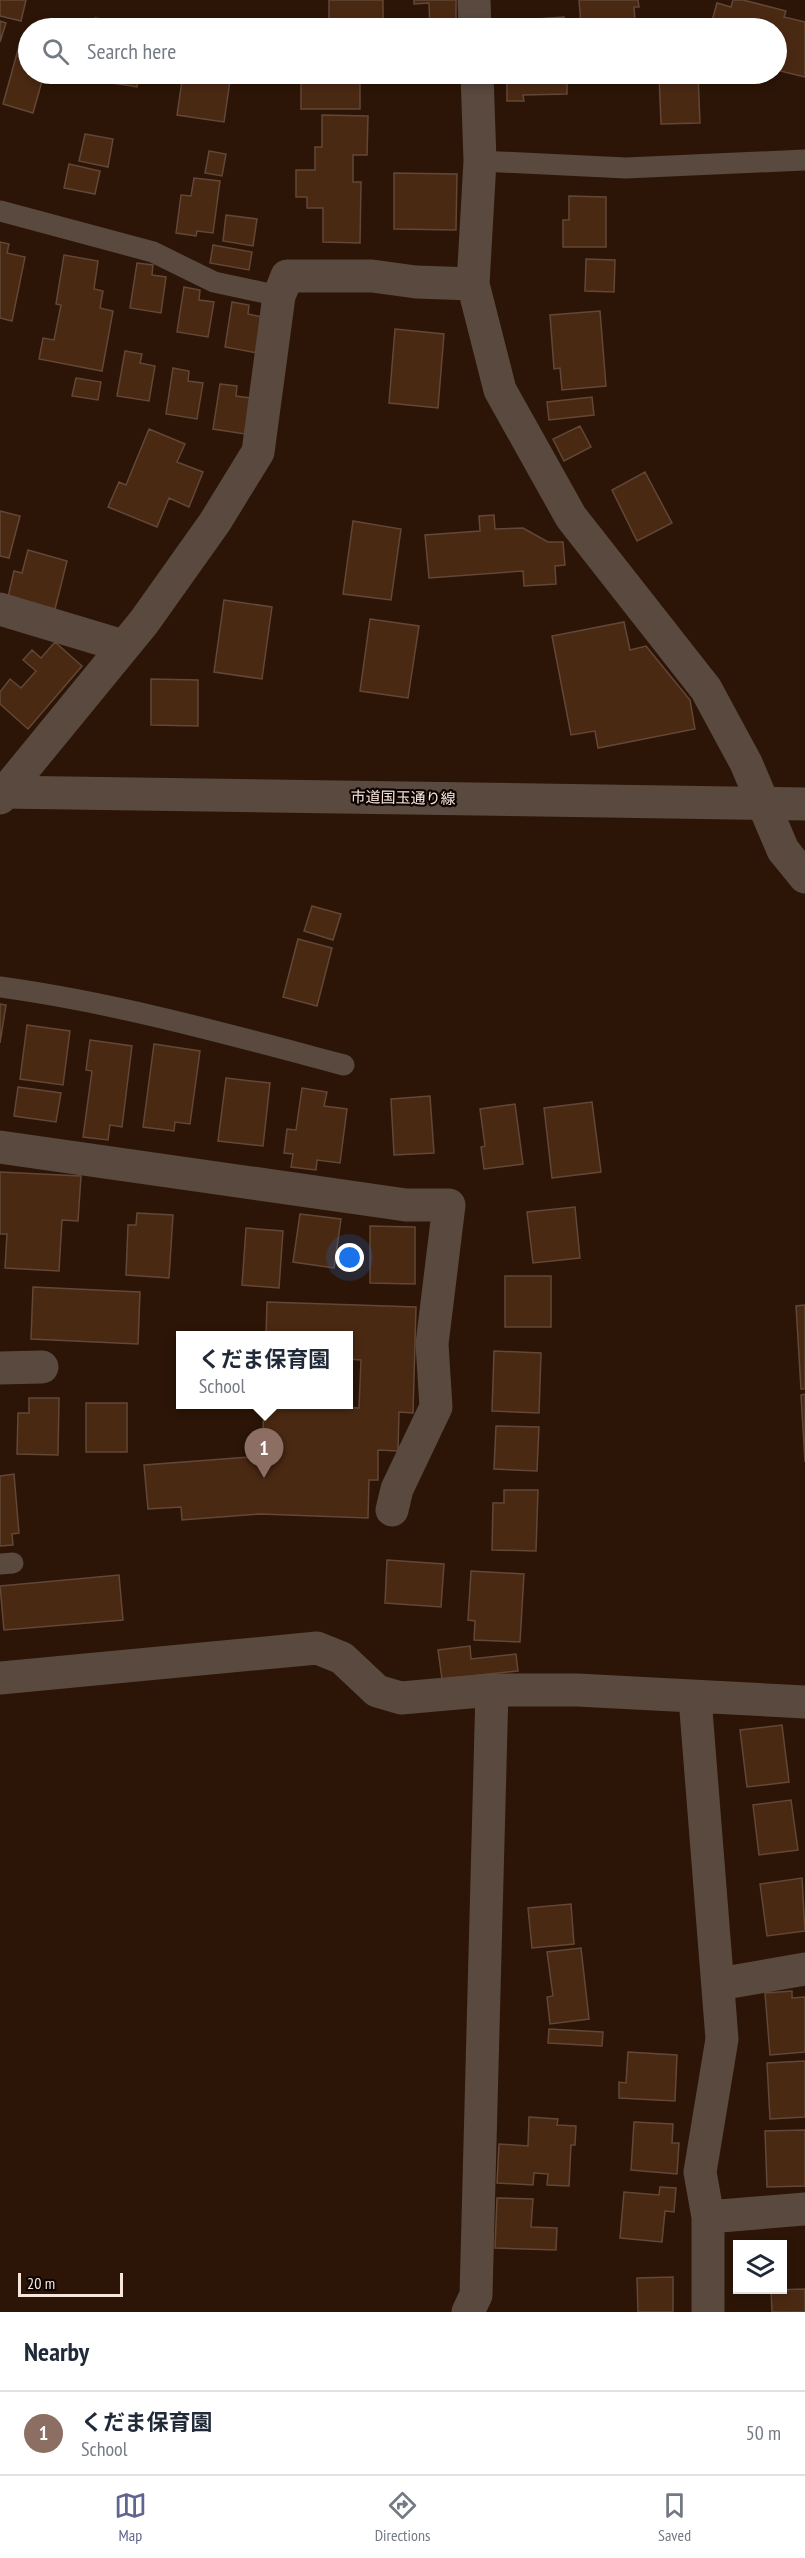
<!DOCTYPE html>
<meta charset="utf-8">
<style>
:root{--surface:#fff;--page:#f2f2f3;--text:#1f2937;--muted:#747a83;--line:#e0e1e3;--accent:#60658f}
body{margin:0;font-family:"PT Sans Narrow","Noto Sans JP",sans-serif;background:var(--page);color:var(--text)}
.controls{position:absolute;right:18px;bottom:18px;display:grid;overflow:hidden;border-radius:0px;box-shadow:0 3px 9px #0003}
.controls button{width:54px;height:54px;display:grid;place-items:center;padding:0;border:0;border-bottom:2px solid var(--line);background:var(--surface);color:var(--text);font:30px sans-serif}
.scale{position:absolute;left:18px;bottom:15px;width:105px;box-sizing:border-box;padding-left:6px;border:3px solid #f7e6dc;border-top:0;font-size:16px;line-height:21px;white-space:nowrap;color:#f7e6dc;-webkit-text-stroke:4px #0d0401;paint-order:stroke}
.you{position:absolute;left:350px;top:1258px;width:21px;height:21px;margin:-15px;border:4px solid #fff;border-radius:50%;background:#1a73e8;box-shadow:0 0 0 9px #1a73e833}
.badge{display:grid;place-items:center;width:39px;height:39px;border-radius:50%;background:var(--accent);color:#fff;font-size:20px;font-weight:700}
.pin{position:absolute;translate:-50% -50px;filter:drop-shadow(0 2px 3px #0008)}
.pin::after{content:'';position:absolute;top:32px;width:21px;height:18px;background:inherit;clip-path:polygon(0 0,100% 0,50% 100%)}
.popup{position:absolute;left:176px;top:1331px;width:177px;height:78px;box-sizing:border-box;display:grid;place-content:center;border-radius:0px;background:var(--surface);filter:drop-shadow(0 2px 4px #0005);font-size:20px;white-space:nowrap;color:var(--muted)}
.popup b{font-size:22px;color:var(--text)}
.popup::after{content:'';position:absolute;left:50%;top:100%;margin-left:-12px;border:12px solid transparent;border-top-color:var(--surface)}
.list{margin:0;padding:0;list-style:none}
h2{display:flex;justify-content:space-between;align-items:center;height:78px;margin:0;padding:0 24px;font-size:26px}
h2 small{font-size:20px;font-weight:400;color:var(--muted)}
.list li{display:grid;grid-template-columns:39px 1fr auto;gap:18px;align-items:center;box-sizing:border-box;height:84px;padding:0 24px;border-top:2px solid var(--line)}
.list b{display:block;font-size:22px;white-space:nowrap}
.list p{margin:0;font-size:20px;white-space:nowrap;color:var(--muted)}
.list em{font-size:20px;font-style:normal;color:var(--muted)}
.icon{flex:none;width:33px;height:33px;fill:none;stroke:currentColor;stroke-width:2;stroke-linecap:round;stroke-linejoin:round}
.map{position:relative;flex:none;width:805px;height:2312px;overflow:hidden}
.search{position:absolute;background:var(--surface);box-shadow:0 3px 9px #0003;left:18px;right:18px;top:18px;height:66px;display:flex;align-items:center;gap:15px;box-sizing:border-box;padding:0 21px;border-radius:33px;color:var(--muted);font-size:22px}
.sheet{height:162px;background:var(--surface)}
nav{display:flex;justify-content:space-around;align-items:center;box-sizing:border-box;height:84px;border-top:2px solid var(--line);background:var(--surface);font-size:16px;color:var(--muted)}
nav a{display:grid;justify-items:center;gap:3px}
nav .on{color:var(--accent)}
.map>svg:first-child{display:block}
.building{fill:#4a2913;stroke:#624737;stroke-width:1.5}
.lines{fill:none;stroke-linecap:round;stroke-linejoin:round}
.service{stroke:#59493f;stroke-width:21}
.minor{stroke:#59493f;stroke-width:33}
.tertiary{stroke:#59493f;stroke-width:33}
.labels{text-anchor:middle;stroke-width:4.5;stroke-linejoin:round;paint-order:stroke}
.street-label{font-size:15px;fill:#f7e6dc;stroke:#0d0401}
</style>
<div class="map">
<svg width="805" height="2312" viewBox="0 0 805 2312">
<rect width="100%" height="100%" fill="#2c1506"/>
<path class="building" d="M0 0H26L21 21 0 16Z
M329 0H383V28H329Z
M414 0H456V28H430L429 3 414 4Z
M579 0H638L639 7H634L635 21 581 25Z
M733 0H743L786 11 784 17 805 22V77L776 70V28H710L717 3 731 7Z
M564 17 565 28H498V26L536 23V19Z
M95 18 157 28H93Z
M0 21 6 23 0 42Z
M19 46 28 49V74H44L33 113 3 104Z
M94 74H139L137 87 93 80Z
M183 74H231L224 122 177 115Z
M301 74H383V83H360V109H301Z
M507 74 567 75V94L523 95 524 101H507Z
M659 74H698L700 123 661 124Z
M322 115 368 116 367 155H353V182H361L360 243 323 242V208H307V197H296V170H315V147H322Z
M85 134 113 139 108 167 79 161Z
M209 151 226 154 222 176 205 173Z
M69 164 100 171 95 194 64 188Z
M394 173 457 174 456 230 394 229Z
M194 178 220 181 213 233 197 231 196 236 176 233 181 195 191 196Z
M569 196 606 197V247H563V220H569Z
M226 215 257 219 253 246 223 241Z
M0 242 9 244 7 253 25 257 12 321 0 318Z
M213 245 252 252 249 270 210 263Z
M64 255 98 261 94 289 103 291 100 308 113 311 102 371 39 359 43 338 54 340 61 305 56 304Z
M586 259 615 260 614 292 585 291Z
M137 263 153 265 152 275 166 277 161 313 130 308Z
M184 287 200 290 199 300 214 302 208 337 177 332Z
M232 302 249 305 248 314 262 317 257 353 225 347Z
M600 311 606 386 562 390 560 368 554 369 550 315Z
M395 329 444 334 438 408 389 403Z
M125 351 142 354 140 363 155 366 149 401 117 396Z
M173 368 189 371 188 381 203 383 197 419 166 414Z
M76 378 101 382 98 400 72 396Z
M220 384 237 386 236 396 250 398 245 434 213 429Z
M592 397 594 415 549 420 547 402Z
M580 426 591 447 564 461 553 439Z
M149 429 185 444 177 462 203 472 189 507 169 498 157 527 108 507 119 482 126 485Z
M645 472 672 523 637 541 612 490Z
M0 511 20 516 9 558 0 556Z
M494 515 495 529 523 528 548 542H563L565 565 555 566 556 584 524 586 523 571 429 578 425 535 480 531 479 516Z
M353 521 401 529 391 600 343 594Z
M28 550 67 561 55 609 8 597 14 571 22 573Z
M224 600 272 607 262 679 214 672Z
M370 619 419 626 408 698 360 691Z
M624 622 630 650 646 646 690 700 695 729 598 748 595 731 571 735 552 636Z
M55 642 82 666 28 729 0 704V692L10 679 21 688 36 671 23 660 32 650 41 658Z
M151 679 198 680V726L151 725Z
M312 906 341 914 333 940 304 931Z
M298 939 332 948 317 1006 283 997Z
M0 1004 6 1005 0 1043Z
M27 1025 70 1031 63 1085 20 1079Z
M90 1040 132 1046 122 1127 110 1125 108 1140 83 1137 92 1071 86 1070Z
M154 1044 200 1051 190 1124 175 1122 174 1131 143 1127Z
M226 1078 270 1083 263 1146 218 1141Z
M18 1087 61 1093 56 1122 14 1116Z
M302 1088 327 1092 324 1106 347 1109 340 1163 317 1160 316 1170 291 1167 293 1154 284 1153 287 1129 296 1130Z
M430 1096 434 1153 394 1155 391 1099Z
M592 1102 601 1172 552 1178 544 1108Z
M515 1104 523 1164 484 1169 481 1147 485 1146 480 1109Z
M0 1172 81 1176 78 1221 62 1220 59 1271 5 1268 7 1234H0Z
M575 1207 580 1258 533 1263 527 1212Z
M137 1213 173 1215 169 1278 126 1275 128 1225H136Z
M300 1214 341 1219 334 1268 293 1262Z
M370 1226 415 1227V1284L370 1283Z
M246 1228 283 1231 279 1288 242 1285Z
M505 1276H551V1327H505Z
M33 1287 140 1292 138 1344 31 1339Z
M267 1302 416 1307 413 1413 399 1412 398 1451 378 1450V1480H369L368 1518 260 1514 182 1520 181 1507 148 1509 144 1465 262 1456 264 1404H316V1407L359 1408 361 1360 348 1359V1336H266Z
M805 1305V1389H801L796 1306Z
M494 1351 541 1353 539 1413 492 1411Z
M805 1394V1462L801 1395Z
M29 1398H59L58 1455 17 1454 18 1413H29Z
M86 1403H127V1452H86Z
M496 1426 539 1427 537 1471 494 1469Z
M14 1474 19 1533 12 1534 13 1545 0 1546V1476Z
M504 1490H538L536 1551 492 1550 493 1503H504Z
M387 1560 444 1564 441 1607 385 1603Z
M471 1571 524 1574 520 1642 474 1640 475 1621 468 1620Z
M119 1575 123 1620 4 1630 0 1586Z
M470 1646 471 1659 516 1654 518 1671 442 1679 438 1650Z
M782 1725 789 1782 747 1787 740 1730Z
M791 1800 798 1850 759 1855 753 1805Z
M802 1878 805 1931 767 1936 760 1884Z
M571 1904 574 1944 532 1948 528 1908Z
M581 1948 589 2019 550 2024 547 1997 553 1996 547 1952Z
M792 1991V1998L805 1997V2052L770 2055 765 1993Z
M549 2029 603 2032 602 2046 548 2043Z
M628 2052 677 2055 675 2101 619 2098V2082L626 2083Z
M805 2061V2117L770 2119 767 2063Z
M529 2117 558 2119 557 2125 576 2126 575 2145H571L569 2186 547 2185 548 2174 534 2173 533 2185 497 2183 499 2144 528 2146Z
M634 2122 673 2124 672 2143H679L677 2174 631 2170Z
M805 2130V2186L767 2187 765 2131Z
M660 2187 676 2188 674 2212 665 2211 662 2242 620 2238 624 2192 659 2195Z
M497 2198 533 2199 531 2227 557 2228 556 2250 495 2248Z
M673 2277V2312H638L637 2278Z
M805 2289V2312H772L771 2290Z"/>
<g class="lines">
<path class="service" d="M480 161 626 168 805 160
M0 211 153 252 214 282 279 296
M0 987C117 1003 231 1035 344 1065
M0 1564 13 1563"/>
<path class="minor" d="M474 0 475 28
M477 74 480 161 473 284 500 390 571 517 706 689 746 763 783 850 805 877
M0 609 123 646
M0 798 144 622 215 522 258 452 279 296 287 276H372L416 282 473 284
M0 1147 406 1205H449L432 1344 436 1407 397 1489 392 1510
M0 1368 42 1367
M0 1678 317 1648 342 1658 377 1691 401 1698 492 1690H577L805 1702
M695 1698 722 2039 700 2172 708 2217V2312
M719 1984 805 1969
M708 2217 805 2209
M468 2312 476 2295 492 1690"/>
<path class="tertiary" d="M0 792 805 804"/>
</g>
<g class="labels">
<g class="street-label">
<text transform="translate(403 798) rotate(1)" y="5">市道国玉通り線</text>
</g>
</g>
</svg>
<div class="controls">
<button><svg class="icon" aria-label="layers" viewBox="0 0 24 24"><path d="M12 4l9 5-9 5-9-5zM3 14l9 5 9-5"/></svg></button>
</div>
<div class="scale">20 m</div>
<div class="you"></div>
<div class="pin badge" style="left:264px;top:1478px;background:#8d6e63">1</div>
<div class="popup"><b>くだま保育園</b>School</div>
<div class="search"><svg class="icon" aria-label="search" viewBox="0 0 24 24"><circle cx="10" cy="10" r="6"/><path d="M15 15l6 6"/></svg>Search here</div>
</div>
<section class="sheet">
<h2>Nearby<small></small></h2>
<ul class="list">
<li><span class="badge" style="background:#8d6e63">1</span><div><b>くだま保育園</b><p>School</p></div><em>50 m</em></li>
</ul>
</section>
<nav>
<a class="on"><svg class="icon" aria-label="map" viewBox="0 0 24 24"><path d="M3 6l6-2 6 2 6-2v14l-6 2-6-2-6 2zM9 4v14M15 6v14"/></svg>Map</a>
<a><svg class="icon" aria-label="directions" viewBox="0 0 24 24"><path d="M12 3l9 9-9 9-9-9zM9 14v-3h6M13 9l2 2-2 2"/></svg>Directions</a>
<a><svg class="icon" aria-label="saved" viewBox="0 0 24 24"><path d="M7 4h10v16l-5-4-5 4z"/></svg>Saved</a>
</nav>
